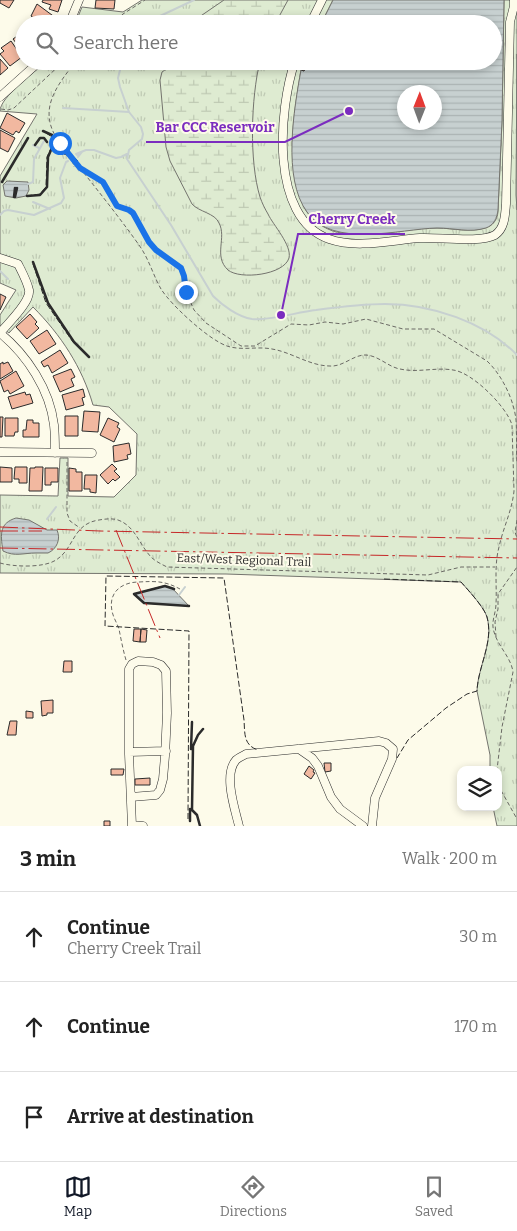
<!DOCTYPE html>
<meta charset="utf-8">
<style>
:root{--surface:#fff;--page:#f2f2f2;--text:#222;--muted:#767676;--line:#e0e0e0;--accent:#111827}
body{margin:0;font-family:Bitter,serif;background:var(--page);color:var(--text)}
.controls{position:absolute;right:15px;bottom:15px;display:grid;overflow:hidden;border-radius:10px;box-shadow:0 2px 8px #0003}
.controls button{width:45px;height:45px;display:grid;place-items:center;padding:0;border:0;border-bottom:1px solid var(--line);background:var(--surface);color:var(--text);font:25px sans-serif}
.compass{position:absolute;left:397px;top:85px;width:45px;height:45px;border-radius:50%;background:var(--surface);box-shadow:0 2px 8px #0003;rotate:1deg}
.stop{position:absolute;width:15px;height:15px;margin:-11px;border:4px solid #1a73e8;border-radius:50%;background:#fff}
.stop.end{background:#1a73e8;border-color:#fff;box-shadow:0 1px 5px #0008}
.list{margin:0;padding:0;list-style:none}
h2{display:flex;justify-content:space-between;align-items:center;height:65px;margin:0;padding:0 20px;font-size:21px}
h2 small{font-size:16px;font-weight:400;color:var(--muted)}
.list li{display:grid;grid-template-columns:32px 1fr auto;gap:15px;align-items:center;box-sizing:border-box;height:90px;padding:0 20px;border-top:1px solid var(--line)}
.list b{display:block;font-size:19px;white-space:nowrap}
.list p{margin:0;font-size:16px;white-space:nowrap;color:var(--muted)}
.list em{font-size:16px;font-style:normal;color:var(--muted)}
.icon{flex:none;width:28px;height:28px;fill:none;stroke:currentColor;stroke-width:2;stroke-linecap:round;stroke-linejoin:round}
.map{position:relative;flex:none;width:517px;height:826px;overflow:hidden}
.search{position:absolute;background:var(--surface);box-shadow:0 2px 8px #0003;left:15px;right:15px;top:15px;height:55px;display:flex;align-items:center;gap:12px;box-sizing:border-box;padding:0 18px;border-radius:28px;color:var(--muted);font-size:19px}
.sheet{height:335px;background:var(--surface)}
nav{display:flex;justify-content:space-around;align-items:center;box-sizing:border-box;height:70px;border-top:1px solid var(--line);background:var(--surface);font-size:14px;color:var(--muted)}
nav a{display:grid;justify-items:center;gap:2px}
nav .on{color:var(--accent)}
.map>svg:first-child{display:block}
.grass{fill:url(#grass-tufts);stroke:#74746e}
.wetland{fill:url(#wetland-marsh);stroke:#74746e}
.parking{fill:#eceadb;stroke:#74746e}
.water{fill:url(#water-rules);stroke:#74746e;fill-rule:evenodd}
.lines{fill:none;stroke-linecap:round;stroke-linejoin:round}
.stream{stroke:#c7d0d0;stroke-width:2}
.building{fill:#f2b8a0;stroke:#2b2b2b}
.minor-casing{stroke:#2b2b2b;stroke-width:9}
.path{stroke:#6a6964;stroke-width:1;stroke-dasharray:4 2.5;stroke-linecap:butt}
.minor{stroke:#fdfbea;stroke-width:8}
.fence{stroke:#2b2b2b;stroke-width:1;stroke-dasharray:6 2.5;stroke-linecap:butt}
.wall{stroke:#2b2b2b;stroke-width:2.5}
.power{stroke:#c62828;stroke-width:1;stroke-dasharray:18 4 2.5 4;stroke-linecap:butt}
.route{stroke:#1a73e8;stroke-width:6}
.labels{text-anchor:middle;stroke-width:4;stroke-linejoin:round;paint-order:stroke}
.street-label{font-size:12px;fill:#2b2b2b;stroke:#fdfbea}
.leader{fill:none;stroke:#7b2cbf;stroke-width:2}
.callout-dot{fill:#7b2cbf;stroke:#fdfbea;stroke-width:2}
.callout-label{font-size:14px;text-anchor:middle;font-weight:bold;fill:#7b2cbf;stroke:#fdfbea;stroke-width:4;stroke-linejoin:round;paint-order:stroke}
</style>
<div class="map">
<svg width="517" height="826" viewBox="0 0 517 826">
<defs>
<pattern id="grass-tufts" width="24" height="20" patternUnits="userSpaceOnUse" patternTransform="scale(1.25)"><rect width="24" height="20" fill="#deebd1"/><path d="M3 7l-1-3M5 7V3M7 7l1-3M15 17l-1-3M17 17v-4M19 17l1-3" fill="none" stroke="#bfcab4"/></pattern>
<pattern id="wetland-marsh" width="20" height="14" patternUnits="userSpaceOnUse" patternTransform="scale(1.25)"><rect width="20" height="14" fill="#deebd1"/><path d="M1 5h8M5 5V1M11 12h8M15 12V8" fill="none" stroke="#bfcab4"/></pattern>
<pattern id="water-rules" width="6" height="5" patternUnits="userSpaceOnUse" patternTransform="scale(1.25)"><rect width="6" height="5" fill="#c7d0d0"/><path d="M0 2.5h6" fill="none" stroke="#abb3b3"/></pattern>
</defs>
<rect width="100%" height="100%" fill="#fdfbea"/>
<path class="grass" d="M142 0H333L321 24H75L82 7 123 12Z
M504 0H517V826H497L493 807H498V770H490V755L477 691C478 666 494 642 487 617 484 607 468 590 461 582L226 574 0 573V495L58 496 60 458H68V496L114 497 136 475 137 434 109 407 93 405C82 367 61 335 33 307L9 333 0 326V315L16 290 0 283V176L37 114 0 111C0 97 36 71 47 61H304L307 64 304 71 301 70C294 113 286 157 301 198 303 202 304 209 307 212 314 223 330 232 342 233 373 238 406 228 437 228 454 228 473 234 490 226 496 222 498 216 498 210L502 121Z"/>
<path class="wetland" d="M224 0H288L275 24H189Z
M186 61H260C251 98 249 161 260 197 262 203 265 209 268 214 273 225 292 245 289 258 284 275 240 280 228 270 213 256 227 238 219 223 215 213 199 212 192 204L170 161 166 147 160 80 162 72C168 67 178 68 185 64Z"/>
<path class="parking" d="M517 54V210L516 195Z"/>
<path class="water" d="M333 0H504L502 121 498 210C497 218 494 225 486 228 470 233 454 228 437 228 399 229 333 249 307 212 282 178 294 109 301 70L304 71 307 64 304 61H493V24H321ZM404 92H434V122H404Z
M7 181 28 182 29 190 26 196 16 198 5 196 3 185Z
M16 518 29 520 47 530H57C61 539 57 549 48 553 44 553 40 553 36 553 23 553 15 557 3 551 0 533 0 523 16 518Z
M163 586 172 588 189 606 144 603 134 594Z"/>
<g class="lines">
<path class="stream" d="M143 24 194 0
M117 61 120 70 118 78 120 87 129 112 141 127 143 134 142 139 129 150 127 159 171 225 213 296C222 305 238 317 252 319 271 321 297 312 316 310 339 307 363 304 385 304 431 304 485 322 517 355
M63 108 129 112
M33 145 39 148
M76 154 86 150H94L116 158 121 157 127 154
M77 155 82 152
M78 157 82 152
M28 184 33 182 34 159 44 141
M33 202 50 209
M0 215 4 211 8 210 34 215 61 203 64 198 60 178 66 162 68 161
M0 271 8 279
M47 519 56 507
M179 595 185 587"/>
</g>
<path class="building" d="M0 0H14L9 8 0 3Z
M43 0H62L58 12 49 9 51 5 42 2Z
M96 0H115L114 9 95 8Z
M37 4 56 18 52 24H42L31 16Z
M23 32 24 33V53L13 39Z
M11 41 22 57 10 66 0 54 4 51 1 48Z
M0 59 8 68 0 75Z
M300 61 307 64 304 71 297 68Z
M7 113 25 123 19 133 16 131 13 135 0 128Z
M0 130 15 138 8 152 0 148Z
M0 294 6 297 0 310Z
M30 314 37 322 35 324 39 328 27 339 16 327Z
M47 330 56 344 39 354 30 341Z
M60 350 68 363 52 373 48 365 44 367 41 362Z
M3 362V364L8 362 13 371 0 379V364Z
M71 369 75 377 71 379 74 386 60 392 53 376Z
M16 371 24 386 10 394 8 390 4 392 0 381Z
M83 389 85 397 82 398 84 405 66 410 62 395Z
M25 392 26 395 30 394 33 403 12 409 8 397Z
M84 411 100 412 98 432 82 431Z
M65 416H78V436H65Z
M0 417H3L2 437H0Z
M5 418H18V432H15L14 436H5Z
M108 418 119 423 117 427 120 429 114 442 100 435Z
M27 420H33V423H39V437H23V430H26Z
M129 443 131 454 127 455 128 459 114 462 113 446Z
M112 464 117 469 114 471 120 477 115 481 113 479 108 484 100 475Z
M0 467 12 468V482H0Z
M15 467H27V483H19V479H14Z
M35 467H43L42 491H29L30 468H35Z
M45 468H58V482H51V485H45Z
M69 468 76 469V472H82V491H69Z
M85 475H97L96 493 90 492V489H84Z
M134 629H141L140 642 133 641Z
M141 629 147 630 146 642H140Z
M64 661H72V672H63Z
M53 700V713H47V715L42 716 41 701Z
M26 711 33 712V718H26Z
M10 721H17L16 735H7Z
M324 763H331V771L325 772Z
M309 766 314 770 313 772 315 773 311 779 304 774Z
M111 769H124L123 775H111Z
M150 778V785H135V779Z
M104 821H110V826H104Z"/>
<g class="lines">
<g class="minor-casing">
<path id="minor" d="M69 24 79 0
M310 24 322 0
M295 61C279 108 269 218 329 239 357 249 392 240 420 238 439 237 481 243 495 235 505 228 505 215 506 204L510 22 514 6V0
M0 97 40 61
M0 258 18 264C22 272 27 281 29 290 31 302 8 323 0 333 27 355 50 390 54 425 55 434 55 444 55 453
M0 452 92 453
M299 749 312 758 318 766 331 797 340 809 363 826
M129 752 166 751
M131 797 156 795 160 790 163 779 165 756 167 713 166 671 161 665 153 662 138 661 132 664 129 669V754L132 826
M132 825 143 826
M239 826C235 809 223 775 236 760 239 757 243 756 246 754L379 741 386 743 393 749 392 759 375 798 372 826"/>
</g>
<path class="path" d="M106 17 108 24
M93 24 99 16 118 17
M112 24 123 14 145 0
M76 61C56 87 36 111 60 143 87 177 114 210 139 245 149 259 153 275 161 289 171 305 209 340 227 346 242 351 257 346 272 349 291 352 310 366 330 366 343 367 353 355 365 355 378 355 388 367 400 369 418 373 436 367 453 370 472 372 507 407 512 425L514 491C512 511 503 528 499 547 494 566 497 585 496 604 496 612 492 620 493 627 495 644 511 656 513 672L502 727 497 770
M1 109 8 110 14 108 64 61
M81 168 103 182 117 206 129 210 133 213 149 242 156 250 181 268 184 276 186 292 194 310 206 323 241 346H255L291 324 309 325 325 322 343 324 366 319 403 329H434L487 361C502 375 514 400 516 420 517 434 516 449 517 463
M67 462V513L70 521 80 528
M517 520 515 532 517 538
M0 563C14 567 44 568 56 560 75 548 72 524 99 520 105 519 112 518 118 520 135 526 139 544 151 557 155 561 161 564 167 567L428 575 461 567H495
M496 637 495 622 498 609V594L517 567
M126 660C123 650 121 639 119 629 117 623 113 617 112 611 108 592 122 582 139 582 156 581 165 581 180 589
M498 785 517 819"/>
<use href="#minor" class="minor"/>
<path class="fence" d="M69 150V152L79 162
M64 154C69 155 74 162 74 167
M26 196 40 194 46 187 47 157 53 144 52 137 43 131
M33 264 46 303 73 342 88 357
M384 579 461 582C468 590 484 607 487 617 494 642 478 666 477 691L467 694 446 708 408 740 397 758
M188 819 189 631 105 626 106 576 224 578 244 720C245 733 243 745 258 750"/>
<path class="wall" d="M35 145 40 138H44L47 142
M2 182 28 138
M15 188 14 197H15L17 188
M27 196 40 195 47 187 48 157 54 143 52 135 43 131
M33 262 48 303 74 342 89 357
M174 589 165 586 134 594 144 603 189 606
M191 749 192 722
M190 821V809
M200 826 197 815 192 810 193 746 198 735 203 729"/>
<path class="power" d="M0 527 100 531 517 539
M116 530 160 638
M0 531H42
M0 548 517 558"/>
</g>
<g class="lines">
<path class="route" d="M60 143 80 168 103 182 117 206 129 210 133 213 149 242 156 250 181 268 184 276 186 292"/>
</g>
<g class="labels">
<g class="street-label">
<text transform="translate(244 560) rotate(2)" y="4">East/West Regional Trail</text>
</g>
</g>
<path class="leader" d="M349 111L285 142H146M281 315L298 234H405"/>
<g class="callout-dot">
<circle cx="349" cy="111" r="5"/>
<circle cx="281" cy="315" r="5"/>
</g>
<g class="callout-label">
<text x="215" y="132">Bar CCC Reservoir</text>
<text x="352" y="224">Cherry Creek</text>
</g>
</svg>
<div class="controls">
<button><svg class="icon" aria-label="layers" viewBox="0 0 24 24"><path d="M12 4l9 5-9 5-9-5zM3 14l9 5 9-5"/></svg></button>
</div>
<svg class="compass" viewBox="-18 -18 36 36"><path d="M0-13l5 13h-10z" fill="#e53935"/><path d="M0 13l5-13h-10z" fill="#767676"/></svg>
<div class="stop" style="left:60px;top:143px"></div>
<div class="stop end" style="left:186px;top:292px"></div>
<div class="search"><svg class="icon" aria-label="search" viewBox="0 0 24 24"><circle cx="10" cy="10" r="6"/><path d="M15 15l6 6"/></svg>Search here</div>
</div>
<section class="sheet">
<h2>3 min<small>Walk · 200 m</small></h2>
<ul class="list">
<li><svg class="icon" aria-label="ahead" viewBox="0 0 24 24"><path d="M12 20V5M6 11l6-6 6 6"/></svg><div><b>Continue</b><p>Cherry Creek Trail</p></div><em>30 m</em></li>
<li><svg class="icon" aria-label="ahead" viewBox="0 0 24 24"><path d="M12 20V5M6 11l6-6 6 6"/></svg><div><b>Continue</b></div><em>170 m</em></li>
<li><svg class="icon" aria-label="arrive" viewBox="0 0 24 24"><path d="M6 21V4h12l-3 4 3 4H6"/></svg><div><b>Arrive at destination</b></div></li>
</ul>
</section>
<nav>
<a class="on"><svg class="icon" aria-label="map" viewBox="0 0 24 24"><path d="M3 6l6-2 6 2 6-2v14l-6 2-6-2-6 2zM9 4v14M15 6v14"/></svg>Map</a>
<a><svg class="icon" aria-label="directions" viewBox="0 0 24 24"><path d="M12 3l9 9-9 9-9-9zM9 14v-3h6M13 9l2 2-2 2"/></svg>Directions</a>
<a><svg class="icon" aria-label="saved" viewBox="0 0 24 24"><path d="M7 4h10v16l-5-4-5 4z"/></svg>Saved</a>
</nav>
